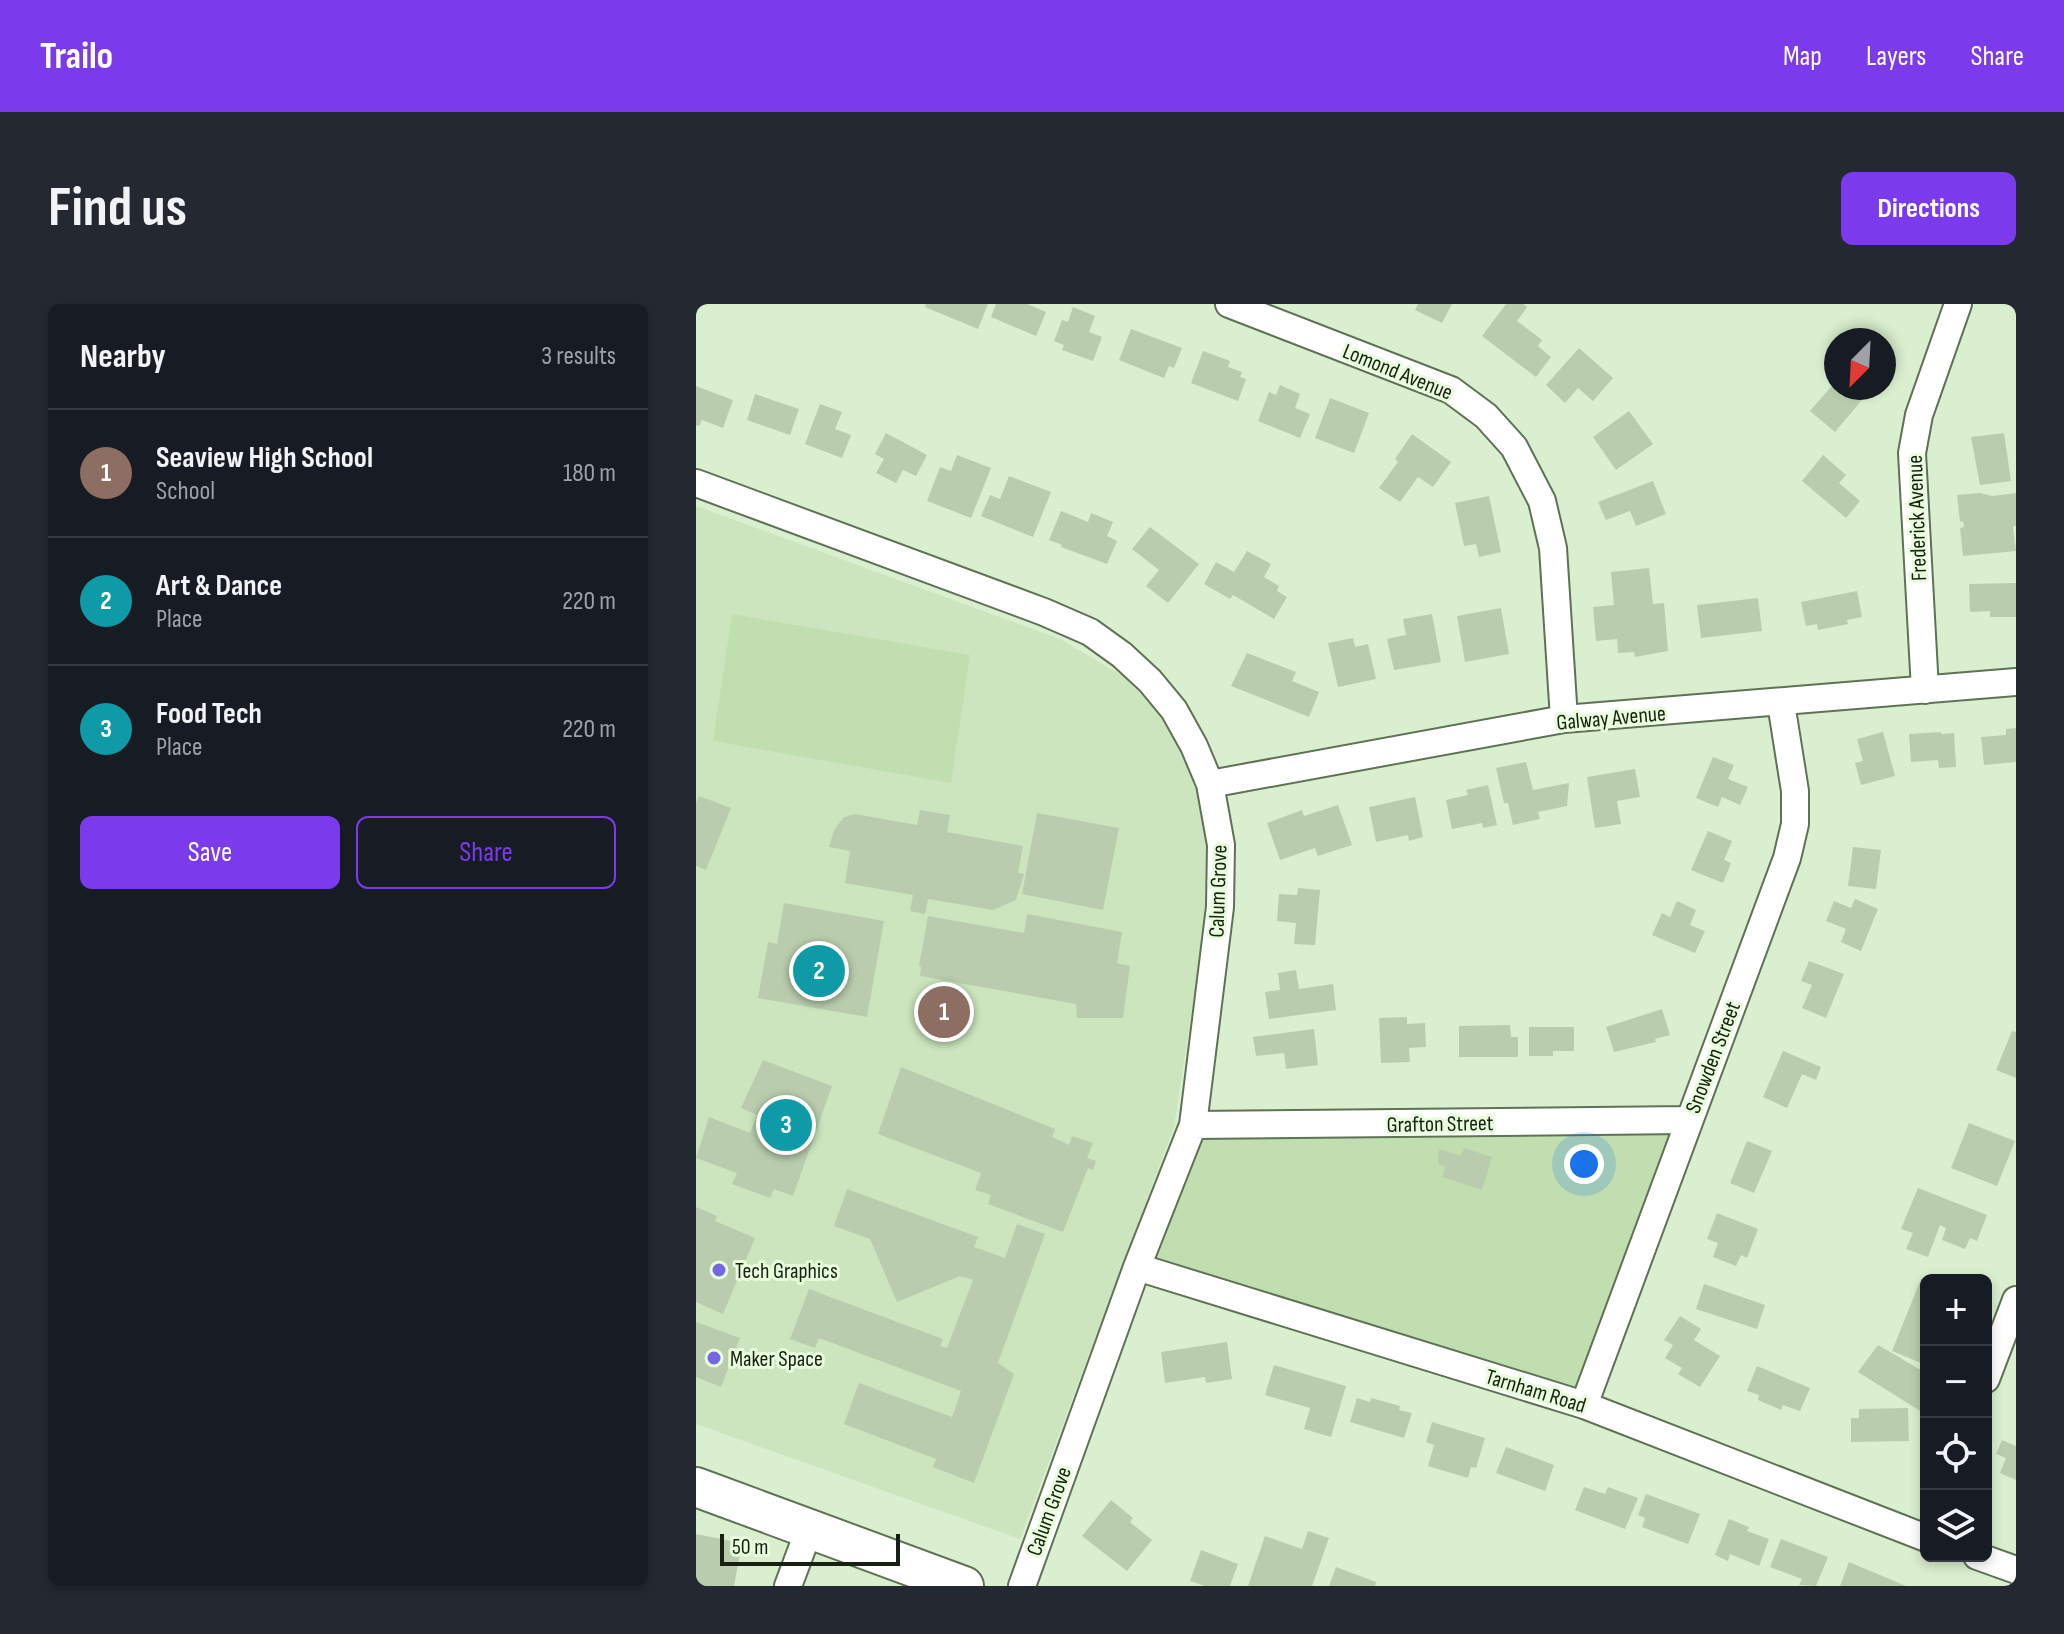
<!DOCTYPE html>
<meta charset="utf-8">
<style>
:root{--surface:#171b24;--page:#242831;--text:#f1f3f6;--muted:#9ea1a6;--line:#363941;--accent:#7c3aed}
body{margin:0;font-family:"Sofia Sans Condensed",sans-serif;background:var(--page);color:var(--text)}
.controls{position:absolute;right:24px;bottom:24px;display:grid;overflow:hidden;border-radius:12px;box-shadow:0 4px 12px #0003}
.controls button{width:72px;height:72px;display:grid;place-items:center;padding:0;border:0;border-bottom:2px solid var(--line);background:var(--surface);color:var(--text);font:40px sans-serif}
.compass{position:absolute;left:1128px;top:24px;width:72px;height:72px;border-radius:50%;background:var(--surface);box-shadow:0 4px 12px #0003;rotate:204deg}
.scale{position:absolute;left:24px;bottom:20px;width:180px;box-sizing:border-box;padding-left:8px;border:4px solid #182014;border-top:0;font-size:22px;line-height:28px;white-space:nowrap;color:#182014;-webkit-text-stroke:6px #e8fddc;paint-order:stroke}
.you{position:absolute;left:888px;top:860px;width:28px;height:28px;margin:-20px;border:6px solid #fff;border-radius:50%;background:#1a73e8;box-shadow:0 0 0 12px #1a73e833}
.badge{display:grid;place-items:center;width:52px;height:52px;border-radius:50%;background:var(--accent);color:#fff;font-size:26px;font-weight:700}
.pin{position:absolute;translate:-50% -50%;border:4px solid #fff;box-shadow:0 2px 8px #0006}
.list{margin:0;padding:0;list-style:none}
h2{display:flex;justify-content:space-between;align-items:center;height:104px;margin:0;padding:0 32px;font-size:34px}
h2 small{font-size:26px;font-weight:400;color:var(--muted)}
.list li{display:grid;grid-template-columns:52px 1fr auto;gap:24px;align-items:center;box-sizing:border-box;height:128px;padding:0 32px;border-top:2px solid var(--line)}
.list b{display:block;font-size:30px;white-space:nowrap}
.list p{margin:0;font-size:26px;white-space:nowrap;color:var(--muted)}
.list em{font-size:26px;font-style:normal;color:var(--muted)}
.actions{display:flex;gap:16px;padding:24px 32px}
.actions a{flex:1;padding:18px 0;border:2px solid var(--accent);border-radius:12px;text-align:center;font-size:28px;color:var(--accent)}
.actions .main{background:var(--accent);color:#fff}
.icon{flex:none;width:44px;height:44px;fill:none;stroke:currentColor;stroke-width:2;stroke-linecap:round;stroke-linejoin:round}
.map{position:relative;flex:none;width:1320px;height:1282px;overflow:hidden;border-radius:12px}
header{display:flex;align-items:center;gap:48px;box-sizing:border-box;height:112px;padding:0 40px;background:var(--accent);color:#fff}
header strong{font-size:38px}
nav{display:flex;gap:44px;margin-inline-start:auto;font-size:28px}
.intro{display:flex;align-items:center;justify-content:space-between;box-sizing:border-box;height:192px;padding:0 48px}
h1{margin:0;font-size:56px}
.button{padding:20px 36px;border-radius:12px;background:var(--accent);color:#fff;font-size:28px;font-weight:700}
main{display:flex;gap:48px;padding:0 48px}
aside{flex:1;background:var(--surface);border-radius:12px;box-shadow:0 4px 12px #0003}
.map>svg:first-child{display:block}
.built{fill:#cce5bf}
.green{fill:#c1deb1}
.building{fill:#b9cdae}
.lines{fill:none;stroke-linecap:round;stroke-linejoin:round}
.minor-casing{stroke:#5f7255;stroke-width:30}
.secondary-casing{stroke:#5f7255;stroke-width:42}
.minor{stroke:#fff;stroke-width:26}
.secondary{stroke:#fff;stroke-width:38}
.poi-dot{fill:#7567e2;stroke:#e8fddc;stroke-width:3}
.labels{text-anchor:middle;stroke-width:6;stroke-linejoin:round;paint-order:stroke}
.street-label{font-size:22px;fill:#182014;stroke:#e8fddc}
.poi-label{font-size:22px;fill:#182014;stroke:#e8fddc;text-anchor:start}
</style>
<header>
<strong>Trailo</strong>
<nav><a>Map</a><a>Layers</a><a>Share</a></nav>
</header>
<div class="intro"><h1>Find us</h1><a class="button">Directions</a></div>
<main>
<aside>
<h2>Nearby<small>3 results</small></h2>
<ul class="list">
<li><span class="badge" style="background:#8d6e63">1</span><div><b>Seaview High School</b><p>School</p></div><em>180 m</em></li>
<li><span class="badge" style="background:#0f9aa8">2</span><div><b>Art &amp; Dance</b><p>Place</p></div><em>220 m</em></li>
<li><span class="badge" style="background:#0f9aa8">3</span><div><b>Food Tech</b><p>Place</p></div><em>220 m</em></li>
</ul>
<div class="actions"><a class="main">Save</a><a>Share</a></div>
</aside>
<div class="map">
<svg width="1320" height="1282" viewBox="0 0 1320 1282">
<rect width="100%" height="100%" fill="#daefcf"/>
<path class="built" d="M0 202 364 335 427 372 475 422 506 479 514 533 513 593 478 823 324 1235 0 1120Z"/>
<path class="green" d="M36 310 274 351 255 479 17 437Z
M984 822 885 1094 450 961 501 828Z"/>
<path class="building" d="M230 0H292L282 25 229 3Z
M300 0H331L350 8 340 32 295 13Z
M722 0H756L746 19 719 6Z
M810 0H827L831 3 821 17 846 36 842 42 855 53 840 73 786 32Z
M377 3 399 12 393 28 406 33 397 57 366 46 368 41 358 37 366 16 372 18Z
M435 25 486 44 478 64 473 62 468 74 423 56Z
M883 44 917 74 897 97 882 84 869 99 850 81Z
M507 47 534 57 532 63 546 68 544 73 550 75 542 97 495 79Z
M1140 77V84H1176L1139 128 1114 107Z
M584 81 604 90 599 104 614 110 604 134 562 117 573 88 580 91Z
M0 82 37 96 27 124 6 116 3 122 0 121Z
M59 90 103 105 94 131 51 116Z
M634 94 673 109 658 149 619 134Z
M124 100 146 108 139 125 155 131 146 154 109 140Z
M933 107 957 140 920 166 897 133Z
M190 129 231 151 220 172 207 166 200 179 180 169 188 155 179 150Z
M1308 129 1315 177 1284 181 1275 133Z
M716 130 755 158 737 183 722 173 704 198 683 184 702 158 699 155Z
M261 151 295 164 275 214 231 197 244 163 255 167Z
M1127 151 1150 171 1143 179 1164 197 1150 214 1106 177Z
M313 172 355 188 337 233 285 212 294 191 304 195Z
M957 177 970 210 940 222 934 207 910 216 902 198Z
M1284 189 1296 192 1320 189V222H1317L1320 247 1267 252 1264 224 1268 223 1267 217 1264 218 1261 191Z
M793 192 805 248 783 253 780 240 768 242 759 199Z
M365 207 392 218 395 209 417 218 411 232 421 237 411 260 365 243 366 241 353 236Z
M454 223 503 260 472 299 450 282 463 266 436 245Z
M551 247 575 260 568 273 583 282 581 287 591 293 578 315 537 291 534 295 508 280 520 258 538 268Z
M953 264 957 300 968 299 972 347 939 353 938 348 922 349 921 335 900 337 897 303 918 301 915 268Z
M1320 279V313H1294V307L1274 308 1273 280Z
M1161 287 1166 313 1151 316 1152 320 1122 326 1121 320 1110 322 1105 298Z
M1062 294 1066 327 1005 334 1001 301Z
M805 304 813 350 769 358 761 312Z
M736 310 745 358 698 366 691 335 710 331 707 315Z
M657 334 659 343 672 340 680 375 642 383 632 339Z
M551 349 600 368 596 377 623 388 613 413 535 382Z
M1320 424V458L1288 461 1285 433 1310 431V425Z
M1187 428 1199 472 1165 481 1159 459 1167 457 1161 435Z
M1245 428V430L1258 429 1260 463 1243 464 1242 456 1215 458 1213 430Z
M1017 453 1038 461 1032 475 1052 483 1044 501 1026 493 1022 503 1000 494Z
M830 458 837 486 873 479 871 502 842 508 844 515 817 521 812 499H808L800 464Z
M939 465 944 493 921 497 925 520 899 524 891 473Z
M792 481 801 521 787 524 786 519 756 525 750 496 772 491 770 486Z
M3 492 35 504 10 566 0 562V499Z
M719 493 727 533 713 537 712 531 680 538 673 503Z
M642 501 656 541 622 552 619 544 584 556 571 519 606 506 608 512Z
M224 506 254 511 251 528 327 542 322 569 328 570 320 596 297 606 232 595 229 610 214 607 217 591 149 579 154 547 133 543 138 526 148 513 159 510 221 521Z
M341 509 423 524 407 606 326 590Z
M1012 527 1036 537 1028 556 1035 559 1027 579 995 566Z
M1157 543 1185 546 1180 585 1152 582Z
M602 584 624 586 619 641 598 640 600 619 581 617 583 590 601 591Z
M1159 595 1182 605 1165 647 1145 638 1150 625 1130 617 1138 597 1155 604Z
M981 597 1000 606 994 621 1009 627 999 649 956 631 966 609 974 613Z
M88 599 188 617 171 713 62 694 72 638 81 640Z
M331 610 426 628 421 659 434 662 427 714H381L380 700 224 672 225 663 223 662 232 612 328 629Z
M1113 657 1148 670 1130 714 1106 704 1116 681 1105 677Z
M600 666 603 685 637 680 640 706 573 715 569 688 584 686 582 669Z
M966 705 974 731 959 735 960 738 918 748 910 723Z
M711 713V720L729 719 730 743 713 744 714 758 685 759 683 714Z
M814 721 815 733H822V753H763V722Z
M833 723H878V747H857V752H833Z
M618 725 622 761 590 765 588 749 560 752 557 733Z
M1316 727 1320 728V774L1300 766Z
M1087 747 1125 763 1120 776 1106 770 1091 804 1067 793Z
M67 756 136 782 97 892 78 885 74 894 36 880 41 869 0 854 13 813 54 829 61 811 45 804Z
M205 763 359 825 356 833 373 841 376 832 397 839 391 854 400 857 397 866 392 864 367 928 292 900 295 891 279 886 285 869 182 830Z
M1273 819 1319 837 1301 882 1255 864Z
M1051 837 1076 847 1058 889 1034 879Z
M768 844 796 853 786 886 746 873 749 862 742 860 743 845 765 852Z
M1222 884 1291 911 1281 937 1274 934 1269 945 1246 936 1250 924 1244 921 1232 953 1210 945 1217 929 1205 925Z
M151 885 282 933 278 943 309 954 321 920 349 930 302 1059 318 1070 278 1179 237 1163 240 1155 148 1120 163 1079 256 1113 265 1087 123 1034 119 1044 94 1035 113 985 247 1035 244 1042 251 1044 277 976 264 972 201 998 174 935 138 922Z
M0 903 21 912 19 917 59 934 27 1010 0 998Z
M1021 909 1062 925 1051 954 1045 951 1040 962 1017 953 1022 939 1011 935Z
M1225 975 1230 977V1061L1196 1047Z
M1008 980 1069 1001 1061 1025 1000 1005Z
M984 1012 1005 1025 998 1036 1024 1052 1004 1083 982 1070 986 1064 969 1054 977 1041 968 1036Z
M0 1018 44 1034 25 1083 0 1073Z
M531 1038 536 1075 510 1079 509 1073 469 1079 465 1048Z
M1182 1041 1230 1069V1098L1224 1107 1162 1068Z
M578 1061 650 1082 635 1133 608 1125 614 1104 569 1091Z
M1061 1062 1114 1084 1104 1107 1087 1101 1085 1106 1062 1096 1063 1091 1051 1087Z
M661 1094 674 1098 675 1094 704 1102 703 1106 716 1109 708 1134 654 1118Z
M1212 1104 1213 1137 1155 1138V1114H1163V1105Z
M736 1118 789 1134 780 1164 775 1163 772 1174 732 1162 738 1141 730 1138Z
M1306 1136 1320 1142V1176L1304 1169 1310 1154 1300 1150Z
M810 1143 858 1161 849 1187 800 1169Z
M888 1183 909 1190 912 1183 942 1194 929 1225 879 1206Z
M950 1190 1004 1210 992 1240 946 1223 949 1214 942 1211Z
M415 1196 437 1214 434 1218 456 1236 431 1267 386 1232Z
M1033 1215 1053 1223 1051 1227 1073 1235 1063 1262 1034 1250 1032 1257 1019 1251Z
M612 1227 633 1234 616 1282H552L569 1232 606 1245Z
M0 1230 46 1239 38 1282H0Z
M1085 1235 1132 1253 1120 1282 1103 1281 1106 1275 1074 1263Z
M505 1246 542 1260 534 1282H509L494 1277Z
M1153 1258 1210 1282H1144Z
M640 1263 680 1278 679 1282H633Z"/>
<g class="lines">
<g class="minor-casing">
<path id="minor" d="M533 0 755 86 790 112 818 143 846 197 857 244 868 415
M0 179 348 308 394 328 426 351 454 377 478 406 498 442 514 480 525 541 524 603 497 821 441 963 326 1282
M1229 386 1216 149 1223 111 1262 0
M514 480 868 415 1320 378
M497 821 991 816
M441 963 888 1101 1230 1234
M1290 1075 1320 996
M888 1101 1091 554 1099 520V487L1085 399
M1281 1252 1320 1266
M92 1282 113 1226"/>
</g>
<g class="secondary-casing">
<path id="secondary" d="M0 1183 268 1282"/>
</g>
<use href="#minor" class="minor"/>
<use href="#secondary" class="secondary"/>
</g>
<g class="poi-dot">
<circle cx="23" cy="966" r="8"/>
<circle cx="18" cy="1054" r="8"/>
</g>
<g class="labels">
<g class="street-label">
<text transform="translate(702 67) rotate(22)" y="8">Lomond Avenue</text>
<text transform="translate(1220 214) rotate(-92)" y="8">Frederick Avenue</text>
<text transform="translate(915 413) rotate(-5)" y="8">Galway Avenue</text>
<text transform="translate(521 587) rotate(-88)" y="8">Calum Grove</text>
<text transform="translate(1016 753) rotate(-69)" y="8">Snowden Street</text>
<text transform="translate(744 819) rotate(-1)" y="8">Grafton Street</text>
<text transform="translate(840 1086) rotate(17)" y="8">Tarnham Road</text>
<text transform="translate(352 1207) rotate(-70)" y="8">Calum Grove</text>
</g>
<g class="poi-label">
<text x="39" y="974">Tech Graphics</text>
<text x="34" y="1062">Maker Space</text>
</g>
</g>
</svg>
<div class="controls">
<button>+</button>
<button>−</button>
<button><svg class="icon" aria-label="locate" viewBox="0 0 24 24"><circle cx="12" cy="12" r="6"/><path d="M12 2v4M12 18v4M2 12h4M18 12h4"/></svg></button>
<button><svg class="icon" aria-label="layers" viewBox="0 0 24 24"><path d="M12 4l9 5-9 5-9-5zM3 14l9 5 9-5"/></svg></button>
</div>
<svg class="compass" viewBox="-18 -18 36 36"><path d="M0-13l5 13h-10z" fill="#e53935"/><path d="M0 13l5-13h-10z" fill="#9ea1a6"/></svg>
<div class="scale">50 m</div>
<div class="you"></div>
<div class="pin badge" style="left:248px;top:708px;background:#8d6e63">1</div>
<div class="pin badge" style="left:123px;top:667px;background:#0f9aa8">2</div>
<div class="pin badge" style="left:90px;top:821px;background:#0f9aa8">3</div>
</div>
</main>
